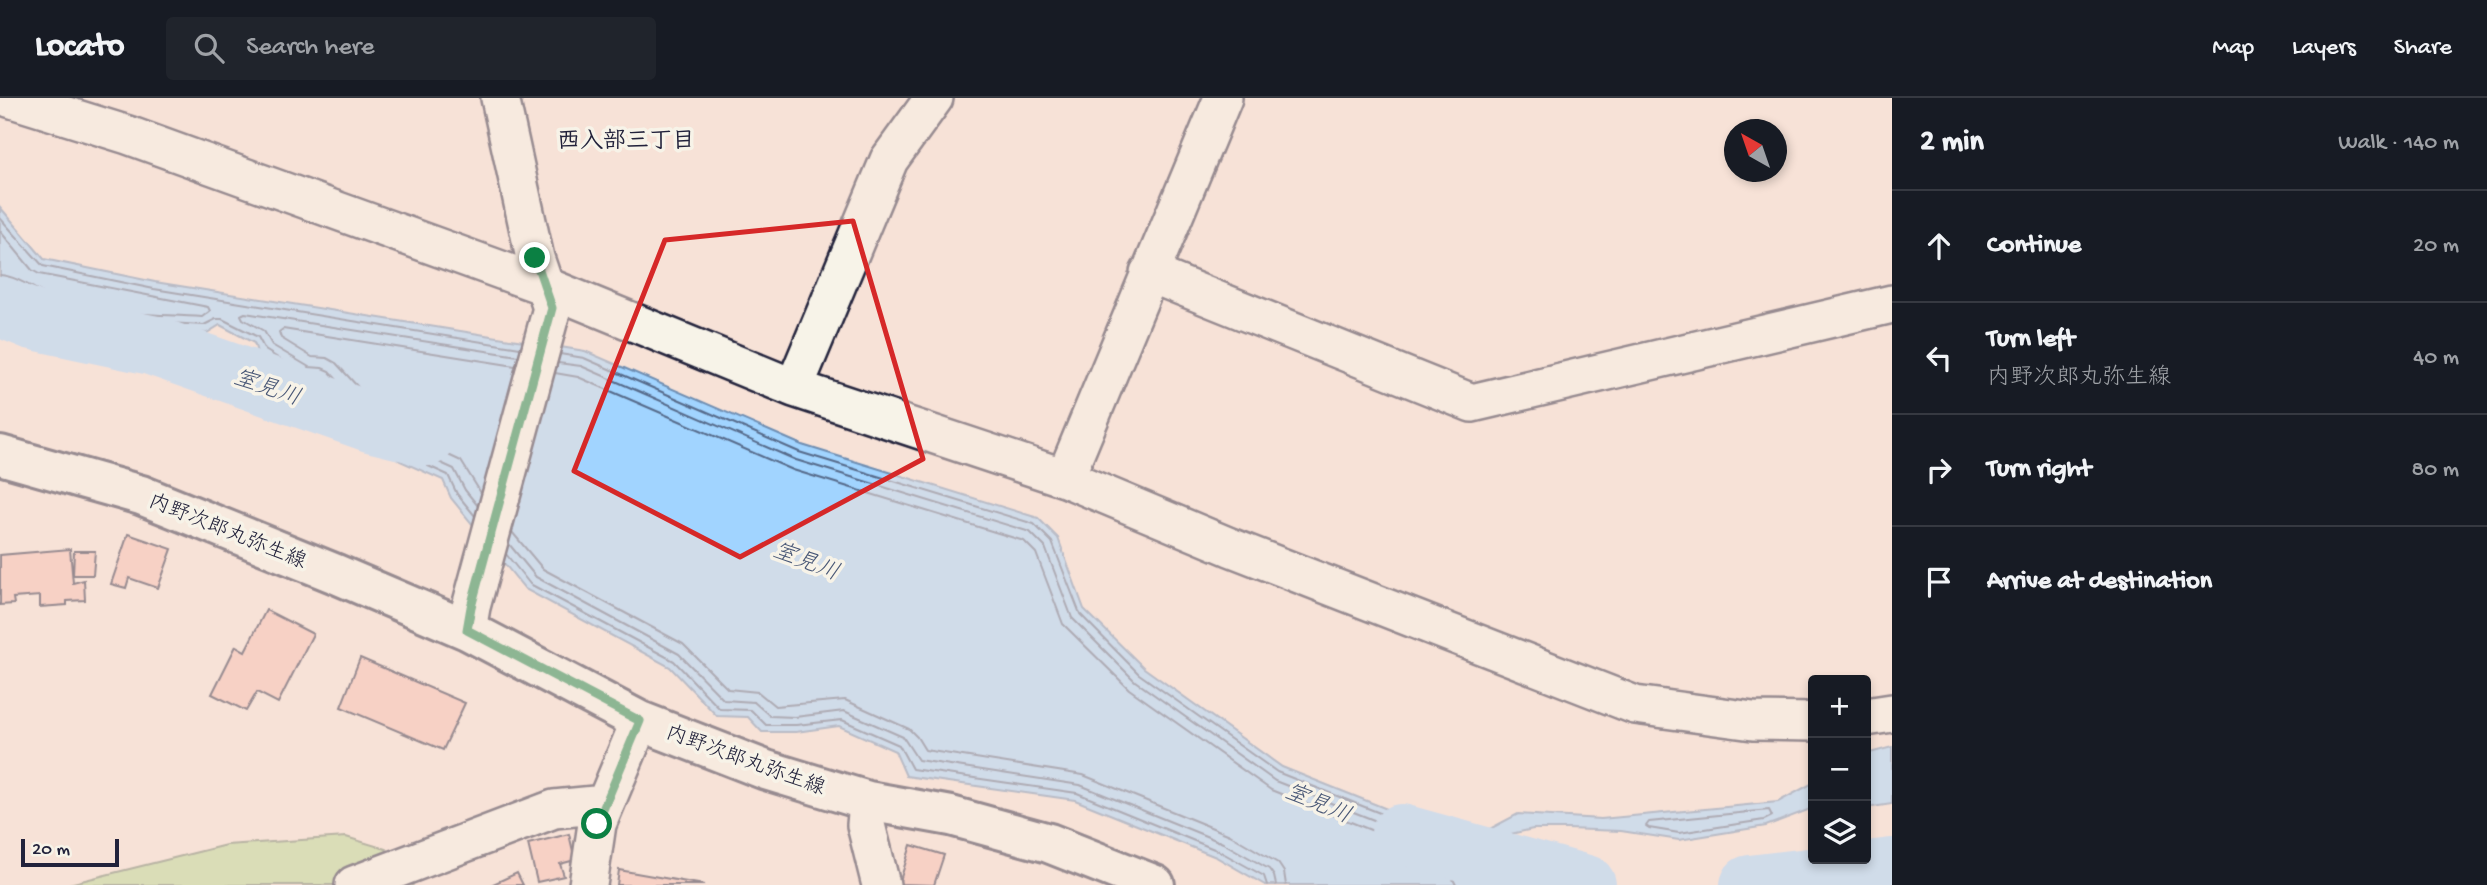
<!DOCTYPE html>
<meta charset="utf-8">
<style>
:root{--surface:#171b24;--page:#20242c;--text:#f1f3f6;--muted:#9ea1a6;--line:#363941}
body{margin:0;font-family:"Gochi Hand","Klee One",sans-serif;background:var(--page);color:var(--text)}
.controls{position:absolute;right:21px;bottom:21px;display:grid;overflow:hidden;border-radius:7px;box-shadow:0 4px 10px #0003}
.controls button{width:63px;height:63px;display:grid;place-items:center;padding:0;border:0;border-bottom:2px solid var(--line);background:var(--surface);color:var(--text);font:35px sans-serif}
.compass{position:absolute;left:1724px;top:21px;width:63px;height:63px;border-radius:50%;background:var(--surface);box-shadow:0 4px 10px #0003;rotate:320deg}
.scale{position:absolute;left:21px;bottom:18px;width:98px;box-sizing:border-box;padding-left:7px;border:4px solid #22223b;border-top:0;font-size:19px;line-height:24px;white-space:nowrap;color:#22223b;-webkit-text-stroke:5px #f7f3e8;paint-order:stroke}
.stop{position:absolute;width:21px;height:21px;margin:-16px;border:5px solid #0b8043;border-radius:50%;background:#fff}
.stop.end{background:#0b8043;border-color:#fff;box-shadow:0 2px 7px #0008}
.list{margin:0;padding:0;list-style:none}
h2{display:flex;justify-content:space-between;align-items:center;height:91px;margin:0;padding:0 28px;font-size:30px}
h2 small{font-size:23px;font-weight:400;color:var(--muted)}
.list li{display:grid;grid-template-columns:46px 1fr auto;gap:21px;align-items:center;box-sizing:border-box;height:112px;padding:0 28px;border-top:2px solid var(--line)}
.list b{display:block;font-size:26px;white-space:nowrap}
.list p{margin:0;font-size:23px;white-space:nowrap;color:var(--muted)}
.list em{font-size:23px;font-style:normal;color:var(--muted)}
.icon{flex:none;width:38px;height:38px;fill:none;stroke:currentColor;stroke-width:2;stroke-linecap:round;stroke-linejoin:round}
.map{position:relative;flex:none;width:1892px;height:787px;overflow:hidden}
header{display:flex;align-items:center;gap:42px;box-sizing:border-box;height:98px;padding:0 35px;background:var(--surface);border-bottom:2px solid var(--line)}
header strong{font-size:33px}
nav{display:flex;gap:38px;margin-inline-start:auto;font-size:24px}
.search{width:490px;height:63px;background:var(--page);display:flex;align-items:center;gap:18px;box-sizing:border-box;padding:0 24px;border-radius:7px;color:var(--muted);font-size:26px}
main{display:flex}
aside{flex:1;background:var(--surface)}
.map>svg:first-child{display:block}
.green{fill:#b6d791;stroke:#6c7c66;stroke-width:2}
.water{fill:#a1d4ff;stroke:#6e8db1;stroke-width:2}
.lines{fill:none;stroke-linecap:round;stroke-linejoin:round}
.shore{stroke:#556989;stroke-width:2}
.river{stroke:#a1d4ff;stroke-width:60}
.building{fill:#f6bcb0;stroke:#22223b;stroke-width:2}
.street-casing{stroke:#22223b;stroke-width:42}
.secondary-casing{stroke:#22223b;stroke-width:44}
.street{stroke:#f7f3e8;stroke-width:37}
.secondary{stroke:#f7f3e8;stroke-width:38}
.route{stroke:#0b8043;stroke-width:9}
.marked{fill:none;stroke:#d62828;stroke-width:5;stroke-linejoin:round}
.labels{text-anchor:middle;stroke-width:7;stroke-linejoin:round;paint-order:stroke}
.street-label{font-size:21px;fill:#22223b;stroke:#f7f3e8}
.neighbourhood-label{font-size:23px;font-weight:bold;fill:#22223b;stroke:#f7f3e8}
.water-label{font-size:23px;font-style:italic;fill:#485776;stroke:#f7f3e8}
</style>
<header>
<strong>Locato</strong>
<div class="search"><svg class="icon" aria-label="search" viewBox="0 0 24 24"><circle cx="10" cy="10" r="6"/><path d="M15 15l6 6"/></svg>Search here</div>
<nav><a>Map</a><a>Layers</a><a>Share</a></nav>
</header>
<main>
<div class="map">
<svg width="1892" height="787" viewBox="0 0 1892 787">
<rect width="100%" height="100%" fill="#f7e2d7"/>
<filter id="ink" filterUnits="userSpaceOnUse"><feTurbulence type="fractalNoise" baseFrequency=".0143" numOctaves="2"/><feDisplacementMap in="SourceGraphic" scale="14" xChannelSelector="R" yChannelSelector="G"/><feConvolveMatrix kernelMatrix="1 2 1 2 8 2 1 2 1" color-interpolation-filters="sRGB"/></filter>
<g filter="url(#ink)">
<path class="green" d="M346 739 386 751 412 787H65L226 747Z"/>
<path class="water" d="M0 109 44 161 155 184 585 253 802 347 1038 420 1058 440 1084 511 1144 570 1282 669 1422 725 1486 733 1518 716 1601 721 1778 704 1813 685V710L1766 728 1679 742 1621 733 1567 731H1533L1483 742 1476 771 1506 787H1265L1216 759 1075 702 906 678 895 653 839 628 796 634H762L748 619 717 618 670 569 525 491 451 400 443 382 400 363 361 331 319 285 307 286 258 257 254 245 220 227 207 235 130 230 62 220 32 209 0 192Z
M1892 649V706L1866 710V656Z
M1892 761V787H1826Z"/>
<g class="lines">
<path class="shore" d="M0 120 43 168 154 191 520 250
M0 133 32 172 39 176 208 209 210 213 202 219C157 216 109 217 65 205 44 199 20 178 0 177
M0 186 64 213 131 223 204 227 216 221H222L258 239 265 252 307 278 324 280 366 326 404 357 448 377 457 396 475 418
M560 256 584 260 799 354 1034 426 1052 444 1080 516 1139 576 1277 674 1420 731 1474 739 1476 742 1469 773 1491 787
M558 265 581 268 796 362 1030 434 1045 449 1072 520 1135 583 1275 683 1417 739 1463 746 1465 749C1461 765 1456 777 1473 787
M555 275 578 279 793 372 1024 443 1036 455 1063 526 1129 591 1271 692 1413 749 1450 755V775L1456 787
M481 395 461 363 414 341 379 312 336 265 327 260 312 259 281 240 279 234 283 231 515 268
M478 408 465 392 454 371 408 350 372 320 329 273 322 270 309 269 272 247 264 233 243 221 241 217 245 215 518 258
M512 434 543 471 683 546 728 591 758 594 775 608 845 602 909 631 917 639 925 652 1083 677 1230 737 1278 765 1284 774 1286 787
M509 446 536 479 679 556 724 602 754 604 770 618 795 619 844 613 903 639 918 662 1080 687 1223 745 1269 771 1274 778 1276 787
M506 456 530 486 674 563 720 611 751 612 766 627H796L842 622 899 647 912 671 1077 695 1219 753 1264 778 1267 787
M1769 712 1772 718 1764 722 1679 735 1649 730 1646 728 1649 724Z"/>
<path class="river" d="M0 209 33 222 151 247 370 324 427 338
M1401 736 1586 787
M1750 787 1892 770"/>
</g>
<path class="building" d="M128 436 172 451 158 490 129 480 126 490 111 486Z
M70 451 73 485 84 482 85 502 67 503V507L40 509V498L13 500 14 506 0 507V457Z
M74 453H95L93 477H73Z
M266 512 313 536 278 605 257 594 246 613 212 596 236 548 245 553Z
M360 560 465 605 443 652 341 609Z
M569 736 575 762 560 766 564 778 537 784 528 746Z
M911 747 944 757 934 787 899 786Z
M619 772 704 787H617Z
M517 775 523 787H491Z"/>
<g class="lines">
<g class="street-casing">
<path id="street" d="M9 0 128 37 545 188 794 290 1065 380 1230 449 1635 607 1753 623 1813 624
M1149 175 1472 305 1892 206
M794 290 889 62 934 0
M1065 380 1223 0
M467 532 471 509 552 210 535 160 500 0
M1866 619 1892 615
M868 703 866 727 881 787
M354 787 554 711 605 706
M588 787 597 726 640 623"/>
</g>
<g class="secondary-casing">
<path id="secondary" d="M0 357 141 397 336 476 467 532 640 623 766 672 868 703 951 718 1049 745 1155 787"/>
</g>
<use href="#street" class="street"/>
<use href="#secondary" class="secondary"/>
</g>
</g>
<g class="lines" filter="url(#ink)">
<path class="route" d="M535 160 552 210 471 509 467 532 640 623 597 726"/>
</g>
<path d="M0 0H1892V787H0ZM853 123 923 361 740 459 574 373 665 142Z" fill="#f7e2d7" fill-opacity=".55" fill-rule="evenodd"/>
<path class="marked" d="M853 123 923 361 740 459 574 373 665 142Z"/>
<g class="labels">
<g class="street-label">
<text transform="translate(228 432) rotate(22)" y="7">内野次郎丸弥生線</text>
<text transform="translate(746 661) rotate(20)" y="7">内野次郎丸弥生線</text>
</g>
<g class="neighbourhood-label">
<text x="626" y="49">西入部三丁目</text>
</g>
<g class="water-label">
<text transform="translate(268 288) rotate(19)" y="8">室見川</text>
<text transform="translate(807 462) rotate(21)" y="8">室見川</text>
<text transform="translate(1319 704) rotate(23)" y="8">室見川</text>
</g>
</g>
</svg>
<div class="controls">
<button>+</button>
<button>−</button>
<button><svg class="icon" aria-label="layers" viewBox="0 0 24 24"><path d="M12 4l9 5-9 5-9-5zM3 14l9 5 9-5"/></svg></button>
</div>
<svg class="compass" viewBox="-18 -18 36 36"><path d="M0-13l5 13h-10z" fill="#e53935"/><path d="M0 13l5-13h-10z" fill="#9ea1a6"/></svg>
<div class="scale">20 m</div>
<div class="stop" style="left:597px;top:726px"></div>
<div class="stop end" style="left:535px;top:160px"></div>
</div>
<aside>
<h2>2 min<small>Walk · 140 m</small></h2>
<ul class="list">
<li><svg class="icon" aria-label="ahead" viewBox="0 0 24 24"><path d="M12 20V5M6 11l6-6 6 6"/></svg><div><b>Continue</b></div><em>20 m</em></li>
<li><svg class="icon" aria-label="left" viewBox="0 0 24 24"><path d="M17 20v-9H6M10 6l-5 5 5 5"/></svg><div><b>Turn left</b><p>内野次郎丸弥生線</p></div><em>40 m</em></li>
<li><svg class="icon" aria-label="right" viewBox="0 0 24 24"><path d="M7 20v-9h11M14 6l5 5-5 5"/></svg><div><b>Turn right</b></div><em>80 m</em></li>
<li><svg class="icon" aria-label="arrive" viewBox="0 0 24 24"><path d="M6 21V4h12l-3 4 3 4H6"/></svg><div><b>Arrive at destination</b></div></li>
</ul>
</aside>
</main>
